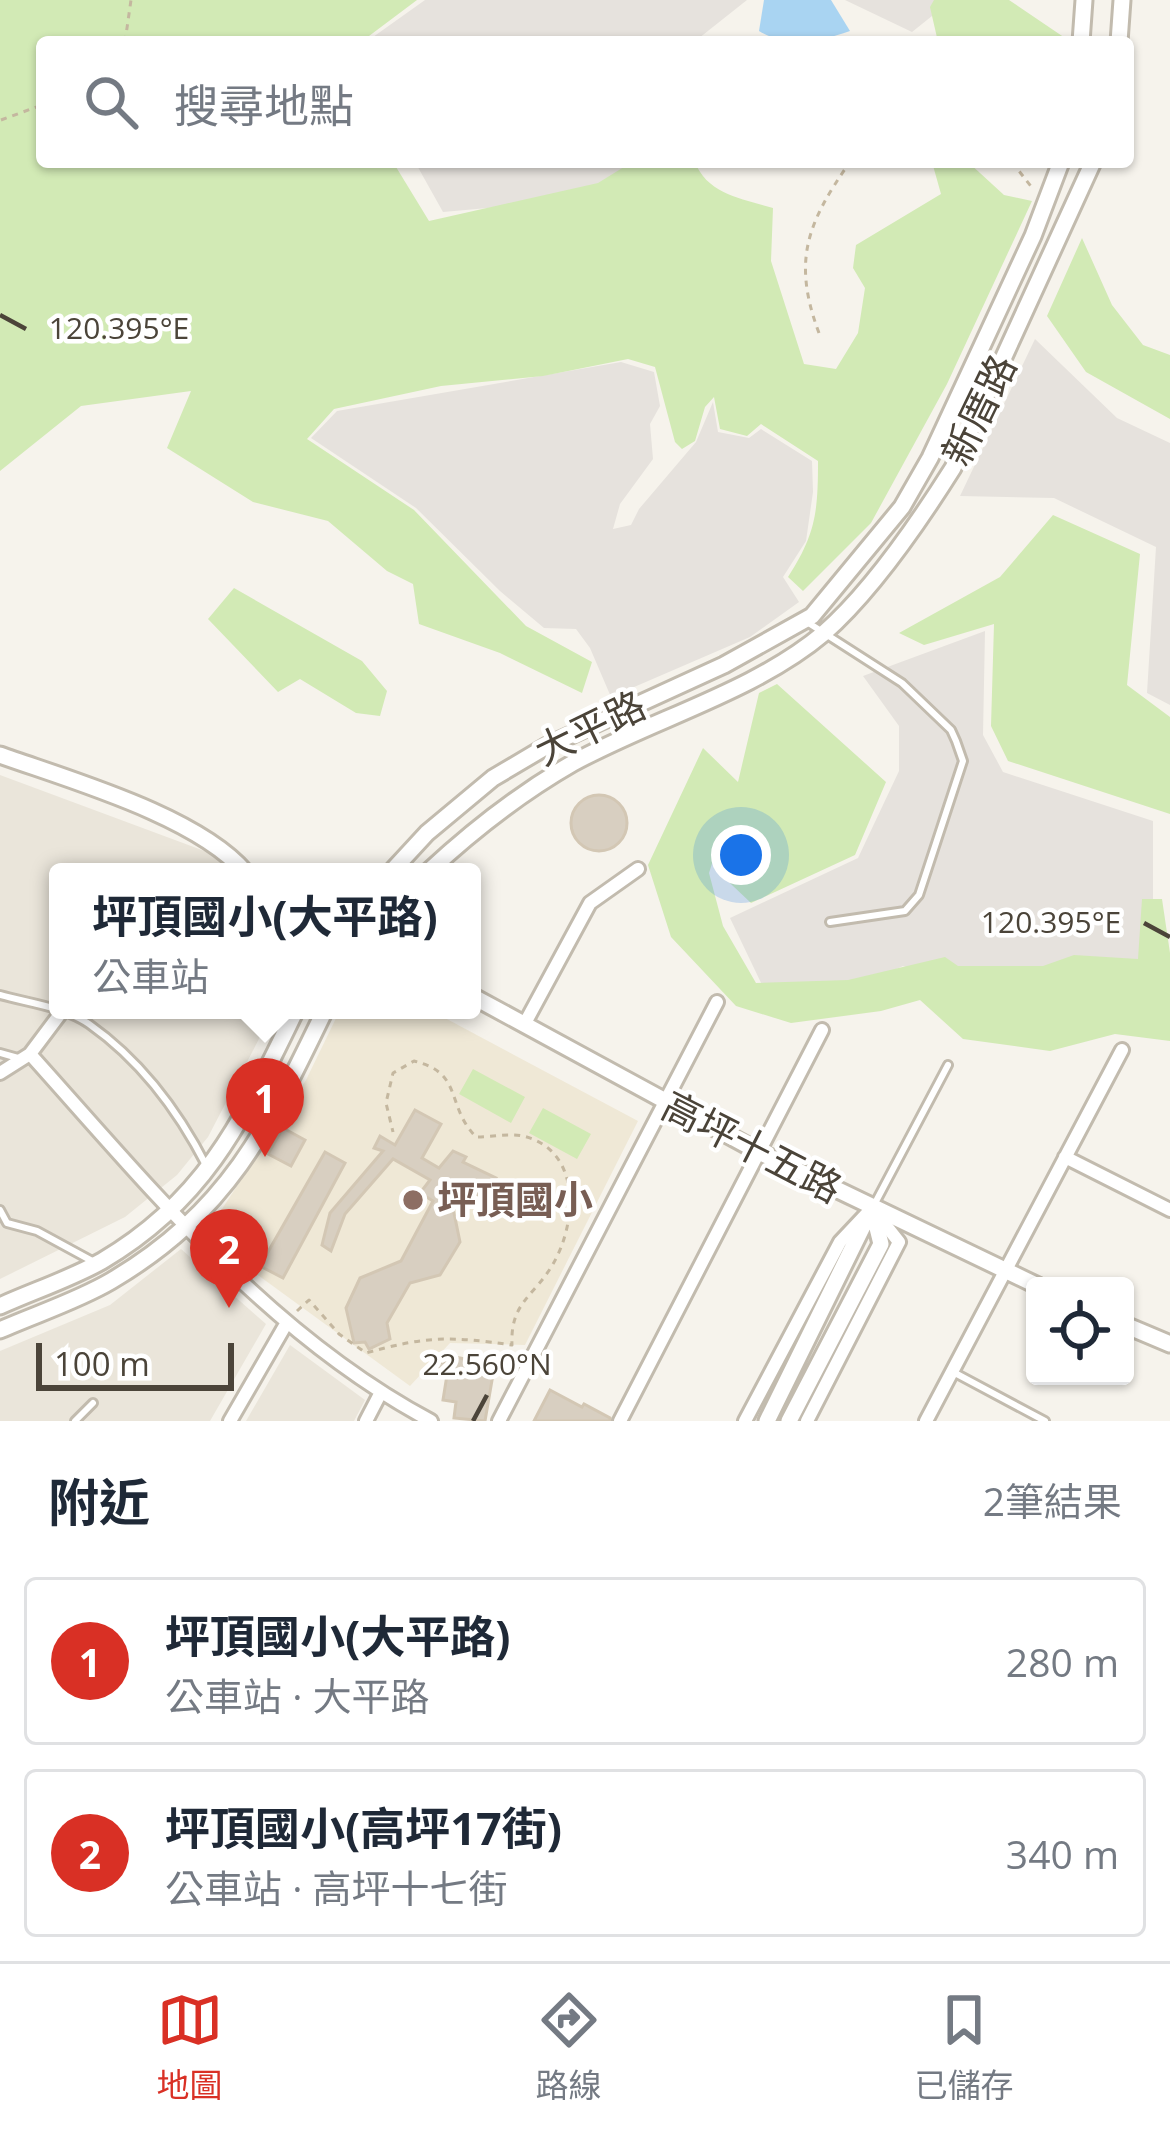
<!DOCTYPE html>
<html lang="zh-TW">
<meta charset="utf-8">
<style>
:root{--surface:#fff;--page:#f2f2f3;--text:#1f2937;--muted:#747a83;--line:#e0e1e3;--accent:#d93025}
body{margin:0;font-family:"Open Sans","Noto Sans TC",sans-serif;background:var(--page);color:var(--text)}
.controls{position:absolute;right:36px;bottom:36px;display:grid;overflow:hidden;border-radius:12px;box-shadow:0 3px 9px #0004}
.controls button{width:108px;height:108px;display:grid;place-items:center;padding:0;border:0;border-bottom:3px solid var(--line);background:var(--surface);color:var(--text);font:60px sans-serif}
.scale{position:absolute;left:36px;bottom:30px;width:198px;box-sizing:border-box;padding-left:12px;border:6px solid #4b4439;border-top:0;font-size:33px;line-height:42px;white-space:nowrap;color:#4b4439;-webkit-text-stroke:9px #fff;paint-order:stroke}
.you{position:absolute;left:741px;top:855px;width:42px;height:42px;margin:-30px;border:9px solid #fff;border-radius:50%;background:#1a73e8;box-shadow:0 0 0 18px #1a73e833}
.badge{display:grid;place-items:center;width:78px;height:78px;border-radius:50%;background:var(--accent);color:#fff;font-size:39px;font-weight:700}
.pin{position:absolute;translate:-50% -99px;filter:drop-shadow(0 3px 6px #0008)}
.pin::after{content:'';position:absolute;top:63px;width:42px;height:36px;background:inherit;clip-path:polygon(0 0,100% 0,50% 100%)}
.popup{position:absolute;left:49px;top:863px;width:432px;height:156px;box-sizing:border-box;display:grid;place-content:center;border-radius:12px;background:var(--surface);filter:drop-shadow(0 3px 9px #0005);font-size:39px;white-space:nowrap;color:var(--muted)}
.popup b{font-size:45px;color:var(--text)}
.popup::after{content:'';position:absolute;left:50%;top:100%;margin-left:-24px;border:24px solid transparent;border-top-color:var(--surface)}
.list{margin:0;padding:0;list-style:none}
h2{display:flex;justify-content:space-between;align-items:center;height:156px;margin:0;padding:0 48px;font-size:51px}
h2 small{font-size:39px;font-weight:400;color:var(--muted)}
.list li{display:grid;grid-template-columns:78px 1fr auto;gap:36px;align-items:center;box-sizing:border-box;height:168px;margin:0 24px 24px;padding:0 24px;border:3px solid var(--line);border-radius:12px}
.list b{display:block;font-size:45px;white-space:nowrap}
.list p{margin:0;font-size:39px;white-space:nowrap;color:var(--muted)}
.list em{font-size:39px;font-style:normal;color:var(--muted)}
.icon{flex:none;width:66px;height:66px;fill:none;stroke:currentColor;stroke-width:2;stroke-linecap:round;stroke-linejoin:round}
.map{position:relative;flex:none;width:1170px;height:1421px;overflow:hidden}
.search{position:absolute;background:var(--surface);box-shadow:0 3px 9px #0004;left:36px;right:36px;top:36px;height:132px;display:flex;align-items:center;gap:30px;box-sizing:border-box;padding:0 42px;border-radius:12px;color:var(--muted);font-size:45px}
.sheet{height:540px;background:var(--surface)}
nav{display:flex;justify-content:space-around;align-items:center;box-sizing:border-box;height:168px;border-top:3px solid var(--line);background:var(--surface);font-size:33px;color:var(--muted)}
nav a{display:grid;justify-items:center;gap:6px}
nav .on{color:var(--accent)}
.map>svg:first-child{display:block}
.residential{fill:#eae5da}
.industrial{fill:#e6e2dd}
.education{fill:#efe8d6}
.green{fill:#d2eab5}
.water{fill:#a9d4f2}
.building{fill:#d8cfc1;stroke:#d3c7b4;stroke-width:3}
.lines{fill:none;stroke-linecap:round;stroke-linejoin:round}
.service-casing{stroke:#c2bbae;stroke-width:12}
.minor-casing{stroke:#c2bbae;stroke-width:18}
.tertiary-casing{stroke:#c2bbae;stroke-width:21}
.path{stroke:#c4b79f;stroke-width:3;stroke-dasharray:6 6;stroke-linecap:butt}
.service{stroke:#fff;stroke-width:6}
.minor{stroke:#fff;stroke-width:12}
.tertiary{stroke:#fff;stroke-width:15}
.ticks{fill:none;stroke:#4b4439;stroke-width:4.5}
.education-dot{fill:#8d6e63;stroke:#fff;stroke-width:4.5}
.labels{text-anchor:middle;stroke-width:9;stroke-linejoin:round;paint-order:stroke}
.street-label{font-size:39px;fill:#4b4439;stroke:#fff}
.education-label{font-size:39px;font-weight:bold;fill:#785e54;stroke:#fff;text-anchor:start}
.ticks-label{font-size:30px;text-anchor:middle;fill:#4b4439;stroke:#fff;stroke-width:9;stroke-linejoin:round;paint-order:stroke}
</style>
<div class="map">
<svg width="1170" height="1421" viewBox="0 0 1170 1421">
<rect width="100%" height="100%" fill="#f6f3ec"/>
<path class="residential" d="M0 775 218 856 231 872H58V1010H274L208 1137 177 1175 125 1217 0 1279Z
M181 1249 266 1324 210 1421H0V1351L110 1305Z
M290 1345 365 1400 354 1421H246Z"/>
<path class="industrial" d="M425 0H747L694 42H366Z
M845 0H952L912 32Z
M415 162H654L639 201 534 204 443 212Z
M1035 339 1117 418 1170 443V705L1147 693 1156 547 1054 498 960 496Z
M621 362 654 372 660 406 650 424 653 459 620 504 613 529 631 525 639 509 696 442 713 402 718 432 749 438 761 429 812 461 813 492 806 541 783 577 799 602 750 637 611 697 590 648 576 629 544 628 500 591 416 508 311 438 337 411Z
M985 631 983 735 1003 772 1153 821V972L932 976 903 966 868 982 763 987 730 918 858 858 899 771V726L863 676Z"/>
<path class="education" d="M340 1010H430L638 1121 525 1345 450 1343 410 1386 244 1265 209 1229 306 1080Z"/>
<path class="green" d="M0 0H417L361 42H42V162H393L429 221 598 183 632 162H695C707 194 743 199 773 208L771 261 804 364 836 369 858 333 865 288 853 268 856 245 941 194 932 162H968L1004 195 1032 201 947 384 871 523 803 591 788 577C816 534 818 511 818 461L761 424 747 436 720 429 714 397 705 407 695 441 682 449 675 442 655 367 628 359 543 376 441 386 334 409 307 439 414 510 526 626 592 662 582 693 500 653 419 624 413 584 387 571 328 521 253 502 167 448 191 391 81 406 0 471Z
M934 0H1009L1071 42H938L930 7Z
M1082 238 1112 305 1143 345 1170 355V419L1086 372 1047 316Z
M1053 515 1140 554 1127 685 1170 717V814L1008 761 991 726 994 624 924 645 899 633 1000 577Z
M234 588 362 661 387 691 380 716 356 713 300 679 278 692 208 619Z
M777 684 886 782 855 855 751 903 714 868 722 832 709 873 723 926 756 983 848 980 945 957 958 966H1043L1074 955 1138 959 1142 899H1162L1170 953V1041L1115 1034 1050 1051 963 1039 920 1000 881 1011 791 1023 736 1006 671 937 648 865 703 748 738 782 759 693Z
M473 1069 525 1097 511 1123 459 1094Z
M543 1108 591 1134 577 1159 529 1133Z"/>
<path class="water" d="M764 0H831L850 31C818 42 789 49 759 31Z"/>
<path class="building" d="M571 823a28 28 0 1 1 56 0a28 28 0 1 1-56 0Z
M415 1110 441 1124 422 1158 439 1168 453 1151 466 1157 463 1162 496 1178 490 1190 453 1208 460 1242 440 1275 410 1283 387 1323 390 1339 369 1349 365 1342 354 1343 346 1308 360 1278 401 1261 433 1201 420 1193 430 1180 393 1159 345 1214 331 1251 322 1245 330 1213 383 1151 374 1148 380 1136 395 1145Z
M283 1128 305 1140 291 1166 268 1154Z
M325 1152 345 1163 283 1278 260 1266Z
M467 1352 496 1357 485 1421 454 1418 456 1402 443 1400 447 1375 433 1372 435 1361 449 1363 450 1356 465 1359Z
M550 1390 582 1407 584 1404 610 1418V1421H534Z"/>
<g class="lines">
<g class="service-casing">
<path id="service" d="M807 622 902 683 951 730 956 741 963 761 919 895 905 911 830 922
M0 995C29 1003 64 1007 89 1024 140 1060 179 1112 207 1167
M0 1053 18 1058
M874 1205 948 1065
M0 1210 7 1223 37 1231 94 1262
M955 1373 1045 1421
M75 1421 93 1403"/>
</g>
<g class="minor-casing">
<path id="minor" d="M524 1025 590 903 638 869
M30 1054C152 1190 268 1334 431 1421
M0 1073 30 1054 63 1010
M1065 1157 1170 1210
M230 1421 286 1324
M366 1421 380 1394
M499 1421 717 1002
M620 1421 822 1030
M745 1421 840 1242 872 1208 899 1242 807 1421
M926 1421 1122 1050"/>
</g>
<g class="tertiary-casing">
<path id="tertiary" d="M1081 42 1084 0
M1119 42 1122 0
M0 755C70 780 197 816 245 872
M391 872 427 833 493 778 547 746 724 665 812 616 902 507 930 458 1033 236 1061 162
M428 872C473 830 519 794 573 763 653 719 754 692 824 633 872 591 919 522 953 468L1093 162
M472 996 761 1153 1038 1286
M0 1306C33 1291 70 1279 102 1261 208 1199 244 1116 296 1010
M1125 1325 1170 1344
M0 1330C36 1314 77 1301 111 1281 228 1212 268 1128 325 1010
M767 1421 872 1208
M789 1421 881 1244 872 1208"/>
</g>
<path class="path" d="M125 42 131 0
M1 120 42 105
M1012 162 1033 189
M819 333C792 261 807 223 850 162
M297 1311 309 1300 339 1334 366 1353C427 1336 449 1336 512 1345 510 1302 534 1297 553 1264 577 1223 582 1150 523 1136 509 1133 490 1137 476 1137 445 1105 464 1073 414 1061L393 1073 386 1103 393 1132"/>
<use href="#service" class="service"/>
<use href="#minor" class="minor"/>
<use href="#tertiary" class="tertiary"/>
</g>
<path class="ticks" d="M0 315 26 329M1144 923 1170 937M473 1421 487 1395"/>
<circle class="education-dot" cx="413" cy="1200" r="12"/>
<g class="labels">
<g class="street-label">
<text transform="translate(979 410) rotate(-64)" y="14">新厝路</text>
<text transform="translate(590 728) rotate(-26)" y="14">大平路</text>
<text transform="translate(752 1147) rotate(27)" y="14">高坪十五路</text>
</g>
<g class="education-label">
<text x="437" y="1214">坪頂國小</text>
</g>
</g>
<g class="ticks-label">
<text x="119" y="339">120.395°E</text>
<text x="1051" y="933">120.395°E</text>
<text x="487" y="1375">22.560°N</text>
</g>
</svg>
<div class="controls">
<button><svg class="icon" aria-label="locate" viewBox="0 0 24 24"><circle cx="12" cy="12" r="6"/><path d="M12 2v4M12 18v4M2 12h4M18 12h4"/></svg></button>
</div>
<div class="scale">100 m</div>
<div class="you"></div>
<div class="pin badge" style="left:265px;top:1157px">1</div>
<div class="popup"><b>坪頂國小(大平路)</b>公車站</div>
<div class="pin badge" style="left:229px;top:1308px">2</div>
<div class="search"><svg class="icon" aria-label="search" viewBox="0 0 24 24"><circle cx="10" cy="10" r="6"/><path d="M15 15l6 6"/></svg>搜尋地點</div>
</div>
<section class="sheet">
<h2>附近<small>2筆結果</small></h2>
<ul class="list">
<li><span class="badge">1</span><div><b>坪頂國小(大平路)</b><p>公車站 · 大平路</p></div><em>280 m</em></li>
<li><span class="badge">2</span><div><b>坪頂國小(高坪17街)</b><p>公車站 · 高坪十七街</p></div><em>340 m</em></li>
</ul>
</section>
<nav>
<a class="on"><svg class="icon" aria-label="map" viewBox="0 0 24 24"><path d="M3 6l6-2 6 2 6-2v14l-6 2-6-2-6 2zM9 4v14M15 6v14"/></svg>地圖</a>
<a><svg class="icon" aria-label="directions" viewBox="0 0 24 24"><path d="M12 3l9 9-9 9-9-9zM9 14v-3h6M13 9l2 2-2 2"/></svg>路線</a>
<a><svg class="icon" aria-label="saved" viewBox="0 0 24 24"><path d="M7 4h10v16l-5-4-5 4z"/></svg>已儲存</a>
</nav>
